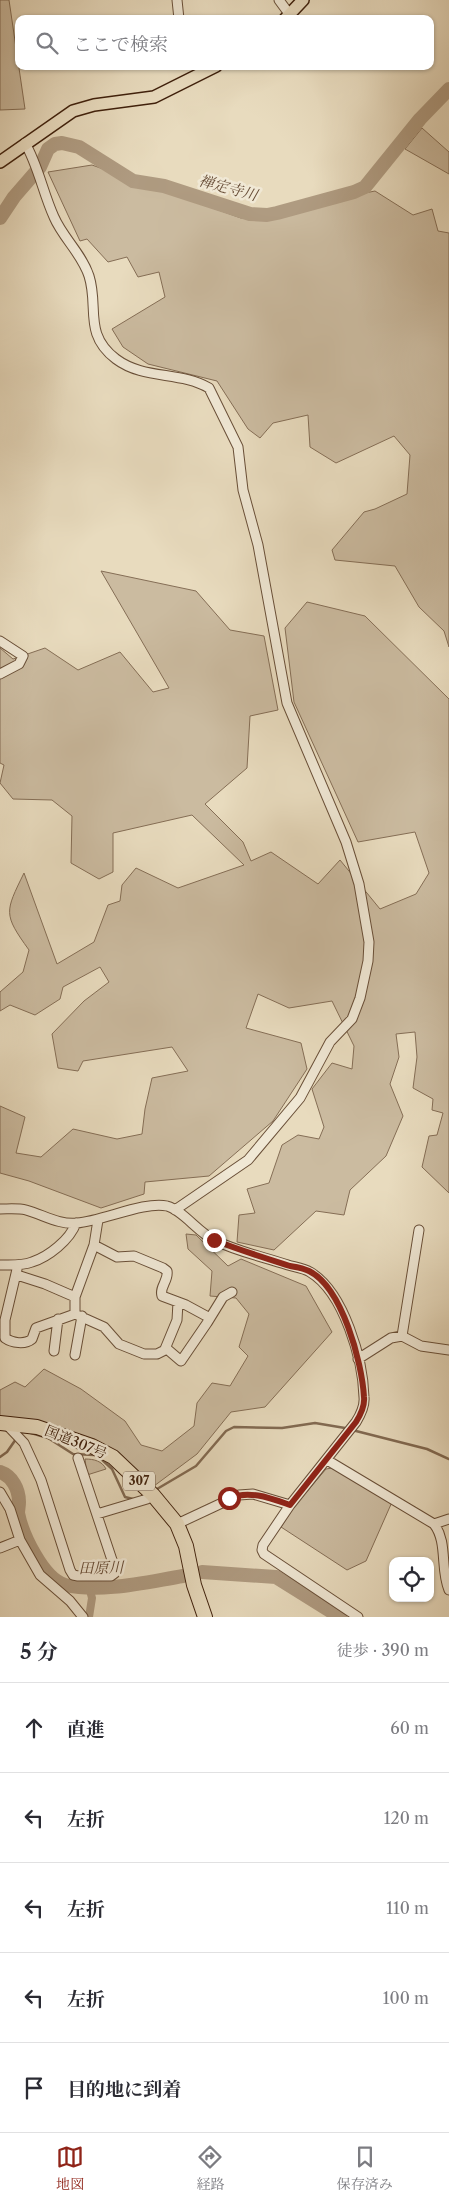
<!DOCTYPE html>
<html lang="ja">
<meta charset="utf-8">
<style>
:root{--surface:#fff;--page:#f2f2f3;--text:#2b2b33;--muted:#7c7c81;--line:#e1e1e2;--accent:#8f2418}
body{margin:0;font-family:"Libre Caslon Text","Noto Serif JP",serif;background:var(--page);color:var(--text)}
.controls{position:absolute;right:15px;bottom:15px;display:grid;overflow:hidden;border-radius:10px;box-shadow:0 1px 4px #0004}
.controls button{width:45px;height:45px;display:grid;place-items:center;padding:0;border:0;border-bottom:1px solid var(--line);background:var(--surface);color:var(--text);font:25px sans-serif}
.stop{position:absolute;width:15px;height:15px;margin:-11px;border:4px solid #8f2418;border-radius:50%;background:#fff}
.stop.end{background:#8f2418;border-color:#fff;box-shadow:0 1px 5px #0008}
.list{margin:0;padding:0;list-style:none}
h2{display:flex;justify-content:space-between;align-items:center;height:65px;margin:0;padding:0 20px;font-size:21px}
h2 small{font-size:16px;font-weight:400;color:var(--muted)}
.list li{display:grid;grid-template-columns:32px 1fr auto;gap:15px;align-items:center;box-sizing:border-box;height:90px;padding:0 20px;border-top:1px solid var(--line)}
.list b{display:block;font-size:19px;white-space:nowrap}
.list em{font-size:16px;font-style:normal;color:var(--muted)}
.icon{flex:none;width:28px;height:28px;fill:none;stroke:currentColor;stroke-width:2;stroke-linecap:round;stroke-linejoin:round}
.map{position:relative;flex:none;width:449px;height:1617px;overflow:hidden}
.search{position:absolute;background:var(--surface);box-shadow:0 1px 4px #0004;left:15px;right:15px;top:15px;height:55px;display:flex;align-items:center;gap:12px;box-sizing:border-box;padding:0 18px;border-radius:10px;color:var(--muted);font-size:19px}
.sheet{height:515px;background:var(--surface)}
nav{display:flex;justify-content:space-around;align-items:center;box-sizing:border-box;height:70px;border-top:1px solid var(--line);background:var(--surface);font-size:14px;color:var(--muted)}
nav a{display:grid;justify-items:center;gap:2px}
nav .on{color:var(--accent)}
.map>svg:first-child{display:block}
.green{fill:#cbbba0;stroke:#856e56}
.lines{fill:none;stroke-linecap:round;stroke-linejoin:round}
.stream{stroke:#826a52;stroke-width:2.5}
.canal{stroke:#af9b81;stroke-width:8}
.river{stroke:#af9b81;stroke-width:14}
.minor-casing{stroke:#694f38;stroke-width:11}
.major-casing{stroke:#3f200c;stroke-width:14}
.highway-casing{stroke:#3f200c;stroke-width:16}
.minor{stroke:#f0e8d5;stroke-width:9}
.major{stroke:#e8dbbe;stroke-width:11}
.highway{stroke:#e8dbbe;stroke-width:14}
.route{stroke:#8f2418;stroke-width:6}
.labels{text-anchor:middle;stroke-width:5;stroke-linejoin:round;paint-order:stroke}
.shield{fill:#f0e8d5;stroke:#745c48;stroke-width:1}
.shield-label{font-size:12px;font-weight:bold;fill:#3f200c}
.street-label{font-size:14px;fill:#3f200c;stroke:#f0e8d5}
.water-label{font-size:15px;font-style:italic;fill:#664b35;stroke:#f0e8d5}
</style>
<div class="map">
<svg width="449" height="1617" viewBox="0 0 449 1617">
<rect width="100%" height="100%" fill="#e8dbbe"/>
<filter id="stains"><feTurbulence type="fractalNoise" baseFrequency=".004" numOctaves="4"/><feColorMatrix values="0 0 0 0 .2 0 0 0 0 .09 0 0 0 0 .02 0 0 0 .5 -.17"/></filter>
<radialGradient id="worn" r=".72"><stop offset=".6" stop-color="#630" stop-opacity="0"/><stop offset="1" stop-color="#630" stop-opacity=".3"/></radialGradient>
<path class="green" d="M0 0H9L25 109 0 110Z
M422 128 449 152V174L405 149Z
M92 165 241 218 375 191 413 215 432 209 438 231 449 233V647L444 631 419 607 395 566 335 560 332 550 364 512 375 509 407 494 410 455 394 436 336 463 310 447 308 415 273 423 260 438 248 429 217 381 148 364 123 347 112 329 165 297 159 272 138 277 127 257 108 262 87 239 80 241 48 172Z
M101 571 196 591 230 630 264 636 278 710 250 716 247 768 205 804 243 842 251 861 271 852 318 884 340 860 380 909 416 894 429 873 415 832 358 842 294 702 285 628 307 602 365 616 449 699V1193L422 1167 429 1136 437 1135 443 1113 432 1110 433 1099 413 1088 417 1057 415 1032 396 1034 399 1057 390 1084 403 1116 386 1156 350 1190 344 1215 316 1211 274 1250 237 1242 239 1215 255 1213 247 1189 269 1183 282 1145 298 1135 319 1139 324 1127 312 1089 332 1063 352 1069 354 1046 332 1001 289 1008 258 994 246 1028 301 1043 307 1069 273 1121 209 1176 145 1182 144 1194 101 1208 29 1181 0 1173V1106L25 1117 16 1153 41 1157 73 1129 117 1139 142 1134 145 1109 152 1078 188 1071 172 1047 83 1061 78 1071 58 1068 52 1034 84 1001 109 982 100 967 63 987 60 999 35 1015 10 1005 0 1011V992L23 972 29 950C3 914 5 912 24 873L57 964 94 942 108 905 120 901 122 885 136 868 178 888 244 865 192 815 113 833V872L99 879 71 863 72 816 52 800 13 799 0 783 4 765 0 763V648L13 659 45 648 78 670 120 652 153 692 169 688Z
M186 1234 196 1235 228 1266 241 1259 306 1286 332 1332 265 1407 231 1412 197 1454 154 1486 102 1444 11 1417H0V1390L15 1382 25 1387 44 1369 81 1389 125 1421 141 1445 162 1451 194 1426 197 1403 212 1383 230 1386 248 1356 239 1347 249 1314 236 1298 210 1296 212 1271 188 1249Z
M85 1459C94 1459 102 1461 106 1469L87 1475Z
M332 1468 392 1502 366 1561 347 1570 281 1527 294 1507 326 1469Z"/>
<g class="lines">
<path class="stream" d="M356 1431 427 1449 449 1459
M31 1433 48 1438 73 1454 94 1455
M0 1457 7 1452 16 1439
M99 1457 112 1469 125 1497 133 1499
M157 1489 196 1466 226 1431 234 1427 282 1428 315 1423 345 1428"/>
<path class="canal" d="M89 1587 92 1598 89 1617"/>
<path class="river" d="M0 218 14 197 40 167 48 149 55 144 62 143 79 147 133 181 164 186 250 214 267 215 277 213 354 192 365 187 420 119 449 89
M0 1472C12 1476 19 1489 19 1502 19 1506 18 1510 18 1513 22 1534 43 1579 65 1585 103 1593 146 1582 183 1576
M202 1572 276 1577 340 1617"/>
<g class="minor-casing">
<path id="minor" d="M177 0 179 19
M279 0 290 15
M25 143C38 165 43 193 54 217 63 238 82 254 89 276 99 307 83 334 116 359 144 380 180 371 209 388L238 447 243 490 258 545 287 703 346 842 359 884 369 942 368 961 360 998 352 1019 330 1042 300 1098 248 1160 175 1210
M0 641 23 656 19 664 0 674
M0 1209C9 1209 18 1208 26 1210 44 1215 59 1225 77 1223 103 1221 144 1201 167 1206 183 1210 199 1234 216 1241 239 1252 264 1257 288 1265 295 1267 304 1268 310 1272 344 1292 363 1360 364 1397 365 1406 361 1414 356 1422L290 1505 263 1545 262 1550 264 1554 358 1617
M94 1245 117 1257 134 1256 163 1268 167 1271C169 1280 159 1287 162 1296L186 1305 210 1318
M0 1265C10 1265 22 1266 32 1262 48 1257 70 1240 76 1223
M18 1265 5 1320V1338C12 1343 25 1345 32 1339L36 1328 75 1314 104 1327 119 1344 144 1354H157L167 1349 181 1361 207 1323 223 1297 232 1292
M17 1275 45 1284 75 1297
M75 1314V1297L94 1245 98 1220
M402 1336 419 1230
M165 1349 177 1320 178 1302
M54 1351 58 1319
M75 1355 82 1316
M358 1359 391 1338 402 1336 421 1346 449 1350
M6 1424 24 1443 41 1480 70 1570 73 1575 78 1576H111L115 1573V1569L78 1458
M327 1460 434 1524C448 1542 440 1569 449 1590
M0 1492 10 1509 20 1540 40 1575 70 1601 83 1617
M97 1514 147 1499 153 1495
M177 1524 239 1495 253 1494 290 1505
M434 1524 449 1519
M0 1548 20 1540"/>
</g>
<g class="major-casing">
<path id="major" d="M285 19 303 0
M0 162 73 111 94 105 154 97 216 66"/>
</g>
<g class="highway-casing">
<path id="highway" d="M0 1423 37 1427 92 1446 113 1457 153 1495 177 1524 186 1546 194 1585 205 1617"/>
</g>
<use href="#minor" class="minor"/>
<use href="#major" class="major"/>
<use href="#highway" class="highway"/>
</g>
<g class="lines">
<path class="route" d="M214 1240C239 1250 265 1258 290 1266 296 1267 303 1268 309 1271 342 1287 362 1362 364 1397 365 1406 361 1414 356 1422L290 1505C270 1498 250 1490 229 1498"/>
</g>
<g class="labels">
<rect class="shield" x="123" y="1471.5" width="32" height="19" rx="4"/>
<g class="shield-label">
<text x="139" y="1485">307</text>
</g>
<g class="street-label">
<text transform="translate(76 1442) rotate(22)" y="5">国道307号</text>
</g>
<g class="water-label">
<text transform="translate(228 188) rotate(15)" y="5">禅定寺川</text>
<text transform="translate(101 1568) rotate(-1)" y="5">田原川</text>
</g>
</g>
<rect width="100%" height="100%" filter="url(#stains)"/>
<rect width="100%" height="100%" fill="url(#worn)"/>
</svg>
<div class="controls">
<button><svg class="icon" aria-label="locate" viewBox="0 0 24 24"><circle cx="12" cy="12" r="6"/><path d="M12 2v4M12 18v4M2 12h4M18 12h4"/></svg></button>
</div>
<div class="stop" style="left:229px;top:1498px"></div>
<div class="stop end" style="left:214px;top:1240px"></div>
<div class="search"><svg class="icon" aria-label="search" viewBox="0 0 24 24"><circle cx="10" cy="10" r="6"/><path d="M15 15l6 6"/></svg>ここで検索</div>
</div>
<section class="sheet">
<h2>5 分<small>徒歩 · 390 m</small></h2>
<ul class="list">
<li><svg class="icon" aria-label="ahead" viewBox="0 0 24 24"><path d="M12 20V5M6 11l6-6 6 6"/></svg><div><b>直進</b></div><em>60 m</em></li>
<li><svg class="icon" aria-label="left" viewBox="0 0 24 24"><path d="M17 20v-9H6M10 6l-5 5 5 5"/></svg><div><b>左折</b></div><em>120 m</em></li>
<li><svg class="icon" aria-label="left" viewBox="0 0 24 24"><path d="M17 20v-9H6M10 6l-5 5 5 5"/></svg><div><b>左折</b></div><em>110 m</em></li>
<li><svg class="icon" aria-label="left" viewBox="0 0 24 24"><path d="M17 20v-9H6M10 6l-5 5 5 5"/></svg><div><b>左折</b></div><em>100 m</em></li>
<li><svg class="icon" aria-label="arrive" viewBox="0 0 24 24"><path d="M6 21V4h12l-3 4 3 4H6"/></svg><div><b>目的地に到着</b></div></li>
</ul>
</section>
<nav>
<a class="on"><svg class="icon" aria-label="map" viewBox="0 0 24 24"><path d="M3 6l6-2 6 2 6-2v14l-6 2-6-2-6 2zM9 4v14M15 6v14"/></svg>地図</a>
<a><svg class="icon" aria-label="directions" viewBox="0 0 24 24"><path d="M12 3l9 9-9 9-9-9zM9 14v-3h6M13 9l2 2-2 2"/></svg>経路</a>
<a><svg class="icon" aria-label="saved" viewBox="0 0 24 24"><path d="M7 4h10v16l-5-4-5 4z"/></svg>保存済み</a>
</nav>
